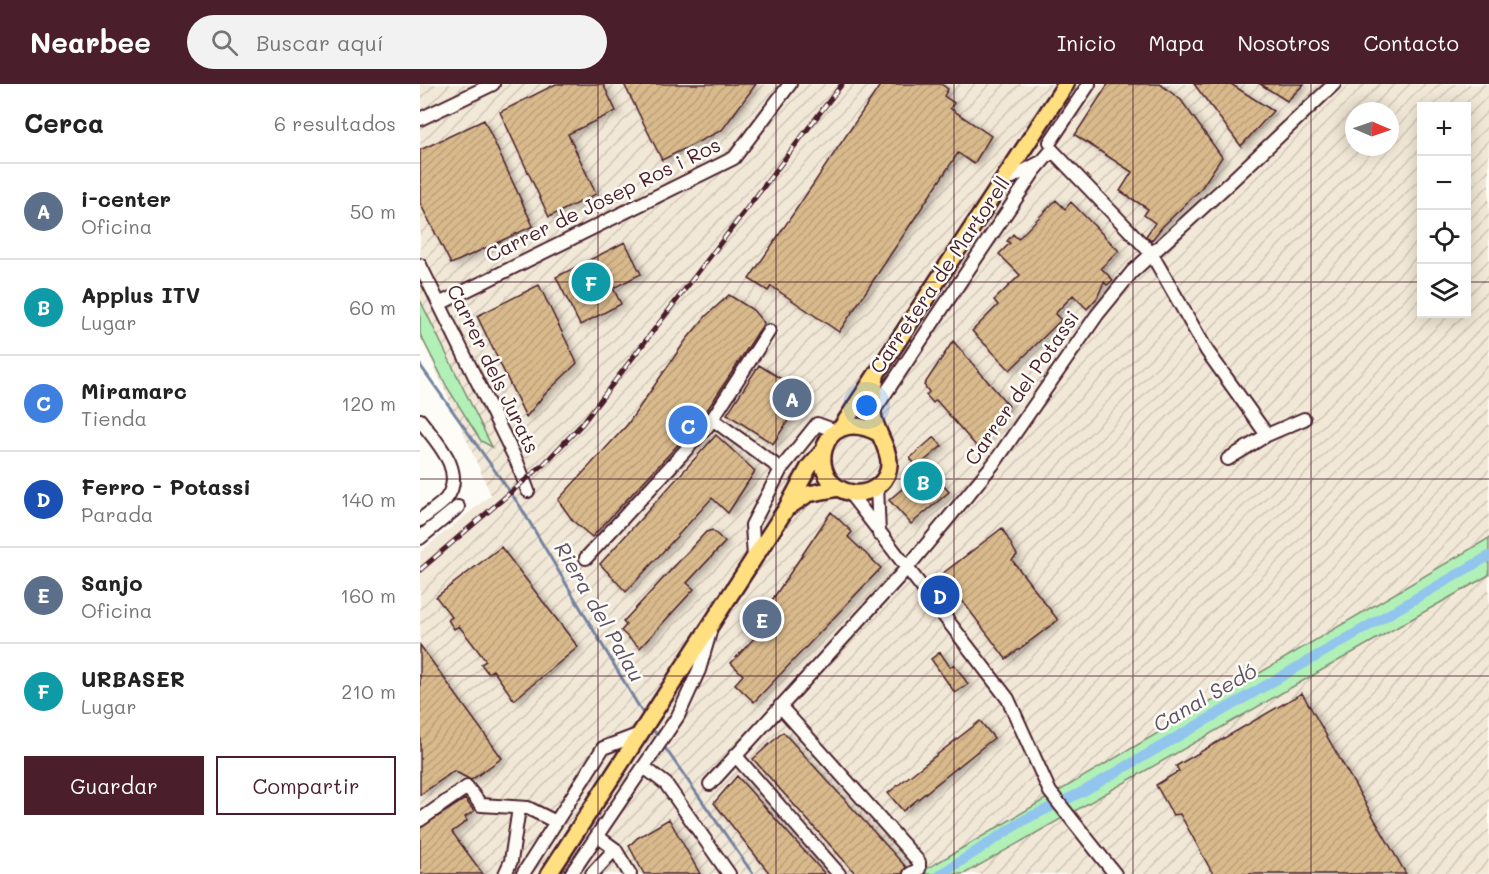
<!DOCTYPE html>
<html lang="es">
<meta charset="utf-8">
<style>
:root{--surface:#fff;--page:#f2f2f2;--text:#222;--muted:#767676;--line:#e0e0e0;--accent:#4a1f2b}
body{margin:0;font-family:Mali,sans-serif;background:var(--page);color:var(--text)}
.controls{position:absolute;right:18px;top:18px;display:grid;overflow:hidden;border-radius:0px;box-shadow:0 3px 15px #0003}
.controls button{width:54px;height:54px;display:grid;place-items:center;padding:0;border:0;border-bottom:2px solid var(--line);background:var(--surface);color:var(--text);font:30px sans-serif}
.compass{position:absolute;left:925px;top:18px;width:54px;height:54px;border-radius:50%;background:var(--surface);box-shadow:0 3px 15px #0003;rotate:92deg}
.you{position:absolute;left:447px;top:322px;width:21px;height:21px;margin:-15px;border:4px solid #fff;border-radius:50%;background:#1a73e8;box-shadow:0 0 0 9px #1a73e833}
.badge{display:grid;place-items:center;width:39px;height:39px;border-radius:50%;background:var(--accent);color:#fff;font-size:20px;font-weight:700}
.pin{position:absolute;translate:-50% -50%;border:3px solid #fff;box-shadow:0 2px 6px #0006}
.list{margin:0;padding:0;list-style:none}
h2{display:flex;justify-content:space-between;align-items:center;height:78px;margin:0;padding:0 24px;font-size:26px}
h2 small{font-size:20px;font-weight:400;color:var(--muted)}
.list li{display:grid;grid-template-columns:39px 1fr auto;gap:18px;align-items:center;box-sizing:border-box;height:96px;padding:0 24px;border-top:2px solid var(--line)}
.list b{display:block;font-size:22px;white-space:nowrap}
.list p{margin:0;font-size:20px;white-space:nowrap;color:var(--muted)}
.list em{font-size:20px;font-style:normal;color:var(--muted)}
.actions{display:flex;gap:12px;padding:18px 24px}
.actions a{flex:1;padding:14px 0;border:2px solid var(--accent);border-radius:0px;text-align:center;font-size:21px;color:var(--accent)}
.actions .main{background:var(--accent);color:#fff}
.icon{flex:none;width:33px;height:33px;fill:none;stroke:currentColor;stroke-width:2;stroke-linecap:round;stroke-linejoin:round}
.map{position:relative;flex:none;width:1069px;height:790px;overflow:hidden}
header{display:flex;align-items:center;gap:36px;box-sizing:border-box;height:84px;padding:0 30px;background:var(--accent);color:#fff}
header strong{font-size:28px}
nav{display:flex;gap:33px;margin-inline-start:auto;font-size:21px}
.search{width:420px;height:54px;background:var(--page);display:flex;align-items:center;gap:15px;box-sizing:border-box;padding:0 21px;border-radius:33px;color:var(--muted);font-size:22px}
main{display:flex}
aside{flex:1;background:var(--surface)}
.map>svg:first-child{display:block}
.built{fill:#f2e8d7}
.industrial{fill:url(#industrial-furrows);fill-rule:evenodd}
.grass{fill:#b1f0b6;stroke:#7e8870;stroke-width:1.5}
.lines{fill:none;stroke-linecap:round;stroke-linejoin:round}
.stream{stroke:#7583a0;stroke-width:3}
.canal{stroke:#91c5ee;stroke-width:10}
.building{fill:url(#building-hatch);stroke:#4a1f2b;stroke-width:1.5;filter:url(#shadow)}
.minor-casing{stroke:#4a1f2b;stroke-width:16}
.major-casing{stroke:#4a1f2b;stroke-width:20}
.minor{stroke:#fdfcf7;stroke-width:12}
.major{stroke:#ffdf80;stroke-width:15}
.rail-casing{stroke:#4a1f2b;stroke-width:5}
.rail{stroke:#fdfcf7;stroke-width:3;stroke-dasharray:9;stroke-linecap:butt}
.grid{fill:none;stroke:#4a1f2b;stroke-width:1.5;stroke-opacity:0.55}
.labels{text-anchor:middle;stroke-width:5;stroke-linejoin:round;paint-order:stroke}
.street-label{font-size:20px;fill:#4a1f2b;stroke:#fdfcf7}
.water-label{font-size:21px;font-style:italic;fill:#5f5166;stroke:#fdfcf7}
</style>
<header>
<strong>Nearbee</strong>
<div class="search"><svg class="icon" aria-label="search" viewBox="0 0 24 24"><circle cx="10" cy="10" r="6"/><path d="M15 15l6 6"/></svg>Buscar aquí</div>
<nav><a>Inicio</a><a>Mapa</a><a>Nosotros</a><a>Contacto</a></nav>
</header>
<main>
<aside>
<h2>Cerca<small>6 resultados</small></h2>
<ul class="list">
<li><span class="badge" style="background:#5c6f8a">A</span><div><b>i-center</b><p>Oficina</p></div><em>50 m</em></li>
<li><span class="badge" style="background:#0f9aa8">B</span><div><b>Applus ITV</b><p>Lugar</p></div><em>60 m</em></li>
<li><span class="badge" style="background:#3f7fe0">C</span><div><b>Miramarc</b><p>Tienda</p></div><em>120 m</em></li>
<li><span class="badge" style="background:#1a4fb4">D</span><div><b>Ferro - Potassi</b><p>Parada</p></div><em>140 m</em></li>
<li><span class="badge" style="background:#5c6f8a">E</span><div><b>Sanjo</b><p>Oficina</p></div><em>160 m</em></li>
<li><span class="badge" style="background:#0f9aa8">F</span><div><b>URBASER</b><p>Lugar</p></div><em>210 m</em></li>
</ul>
<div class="actions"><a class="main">Guardar</a><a>Compartir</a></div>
</aside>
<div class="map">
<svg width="1069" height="790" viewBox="0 0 1069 790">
<defs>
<pattern id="industrial-furrows" width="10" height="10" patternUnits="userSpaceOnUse" patternTransform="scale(1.5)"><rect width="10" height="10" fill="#f2e8d7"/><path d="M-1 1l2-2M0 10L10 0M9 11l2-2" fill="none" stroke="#d1c7b9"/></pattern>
<pattern id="building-hatch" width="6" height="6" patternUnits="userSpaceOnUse" patternTransform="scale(1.5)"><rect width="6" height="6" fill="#d9ba8c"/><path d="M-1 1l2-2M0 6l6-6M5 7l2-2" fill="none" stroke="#bc9f79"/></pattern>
<filter id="shadow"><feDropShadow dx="4.5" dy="2.5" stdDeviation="3" flood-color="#0004"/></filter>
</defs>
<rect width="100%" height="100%" fill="#fdfcf7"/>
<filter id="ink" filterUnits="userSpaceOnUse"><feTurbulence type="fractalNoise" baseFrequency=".0167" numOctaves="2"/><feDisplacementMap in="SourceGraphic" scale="12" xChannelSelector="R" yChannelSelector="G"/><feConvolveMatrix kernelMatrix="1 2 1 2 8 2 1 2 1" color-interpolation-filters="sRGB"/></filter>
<g filter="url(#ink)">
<path class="built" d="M71 411 82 427 0 499V468Z"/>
<path class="industrial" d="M0 0H1069V454L498 790H0V499L82 427 71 411 0 250ZM1002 22H1046V230H1002ZM934 27H970V63H934Z
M1069 491V790H544L653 726Z"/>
<path class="grass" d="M0 216 72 363 61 357 27 303 0 250Z
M1069 454V491L544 790H498Z"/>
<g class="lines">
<path class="stream" d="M0 281 100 422 225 633
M230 641 238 653
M243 661 333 790"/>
<path class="canal" d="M521 790 606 735 664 707 1069 472"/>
</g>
<path class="building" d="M136 0H183L196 27 148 50 176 110 129 133 80 28Z
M204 0H336L302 46 242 76Z
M461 0H521L528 5 524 12 534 19 530 24 571 52 554 80 538 69 419 248 351 202 348 207 329 195Z
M688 0H740L761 16 802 73 780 106 742 143 731 157 726 152 735 139 724 131 728 125 700 107 712 88 655 51Z
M774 0H811L853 27 821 62Z
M840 0H884L867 17Z
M64 36 113 142 31 180 0 119V66Z
M636 116 645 125 651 118 699 167 681 184 693 196 687 201 684 198 677 214 667 225 653 211 635 230 641 236 590 286 552 247 578 221 574 216 600 191 579 170 590 159 587 157 593 150 598 155Z
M205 158 221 190 193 204 201 220 160 241 136 193Z
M119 201 157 279 124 311 106 333 57 232Z
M309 211 333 226 344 239 280 337 172 453 153 437 138 416 207 341 266 256 286 232Z
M533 257 589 322 557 363 516 316 513 319 506 311 509 308 504 301Z
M339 281 385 310 353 360 307 330Z
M296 351 335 387 308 429 292 414 206 508 180 480Z
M514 353 522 362 503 378 529 408 491 440 469 416 488 400 485 394 497 383 490 374Z
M411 428 432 448 428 453 461 484 334 618 315 600 323 591 311 579 337 551 332 546Z
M582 444 597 471 592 476 638 536 586 575 522 490Z
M292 446 305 458 267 499 274 505 220 564 201 547 206 541 203 538 286 448Z
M81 463 158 563 94 616 73 586 68 589 61 580 66 577 39 542 34 545 28 536 32 533 16 513Z
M0 561 82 674 51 696 34 687 0 711Z
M520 568 530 583 534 580 548 600 535 609 511 575Z
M882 609 986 790H793L760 730 753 731 736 701 759 687 756 682Z
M560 637 574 654 483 727 468 709Z
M363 648 486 783 482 790H436L333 675Z
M317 692 405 790H350L294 719Z
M45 715 54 727 45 733 47 737 32 748 63 790H0V744Z
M249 735 280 790H224L209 762 217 754Z"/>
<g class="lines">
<g class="minor-casing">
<path id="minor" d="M0 35 73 0
M630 58 669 0
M632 66 731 169 787 267 847 351 884 335
M581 99 619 79
M0 181 97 378 108 407
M19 220 314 74 370 0
M453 328 615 86 632 66
M292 335 361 385 397 340 416 347
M0 336C16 358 47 387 26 415 19 423 8 429 0 436
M808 375 847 351
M457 402 459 450
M428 407 588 615 630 708 695 790
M0 454 38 423
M166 474 287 343 349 247
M334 474 332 441 361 385
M360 622 499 778V785L490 790
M315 671 419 790
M224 683 246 700 309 790
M290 700 487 484 575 378 677 231 712 188 804 104 914 0
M0 736 47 703 61 721 108 724 136 738
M177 752 195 765 210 790
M85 790 91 777 99 724
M103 790 183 664 217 651
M151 790 258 632 279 586 290 548
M172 790 195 765"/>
</g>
<g class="major-casing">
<path id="major" d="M456 293C454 305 452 317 453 329 455 353 484 378 459 401 452 407 442 410 433 409 383 402 398 318 458 349
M421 344 646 0
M367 424 388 410 419 404
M129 790 366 425 389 383 403 367"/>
</g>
<use href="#minor" class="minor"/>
<use href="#major" class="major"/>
<g class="rail-casing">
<path id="rail" d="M0 486 124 380 162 340 422 0"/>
</g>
<use href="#rail" class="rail"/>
</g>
</g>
<path class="grid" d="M178 0V790M356 0V790M534 0V790M713 0V790M891 0V790M0 198H1002M1046 198H1069M0 395H1069M0 592H1069"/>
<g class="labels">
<g class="street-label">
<text transform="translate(183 116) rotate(-26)" y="7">Carrer de Josep Ros i Ros</text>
<text transform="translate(520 191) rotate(-56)" y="7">Carretera de Martorell</text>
<text transform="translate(73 285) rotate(64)" y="7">Carrer dels Jurats</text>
<text transform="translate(602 304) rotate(-55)" y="7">Carrer del Potassi</text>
</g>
<g class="water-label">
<text transform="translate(179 528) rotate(60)" y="7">Riera del Palau</text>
<text transform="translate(785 614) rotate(-30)" y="7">Canal Sedó</text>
</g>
</g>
</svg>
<div class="controls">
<button>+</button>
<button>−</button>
<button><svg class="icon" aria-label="locate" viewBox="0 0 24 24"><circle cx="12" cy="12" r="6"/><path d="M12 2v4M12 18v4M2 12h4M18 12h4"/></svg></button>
<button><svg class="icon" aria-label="layers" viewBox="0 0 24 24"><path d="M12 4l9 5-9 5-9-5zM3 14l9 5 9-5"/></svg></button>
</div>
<svg class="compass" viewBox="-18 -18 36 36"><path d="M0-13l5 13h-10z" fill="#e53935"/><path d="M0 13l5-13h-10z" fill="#767676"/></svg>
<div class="you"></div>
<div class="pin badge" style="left:372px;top:314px;background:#5c6f8a">A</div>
<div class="pin badge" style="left:503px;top:397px;background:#0f9aa8">B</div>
<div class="pin badge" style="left:268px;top:341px;background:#3f7fe0">C</div>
<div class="pin badge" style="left:520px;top:511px;background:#1a4fb4">D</div>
<div class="pin badge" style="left:342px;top:535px;background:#5c6f8a">E</div>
<div class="pin badge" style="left:171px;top:198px;background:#0f9aa8">F</div>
</div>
</main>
